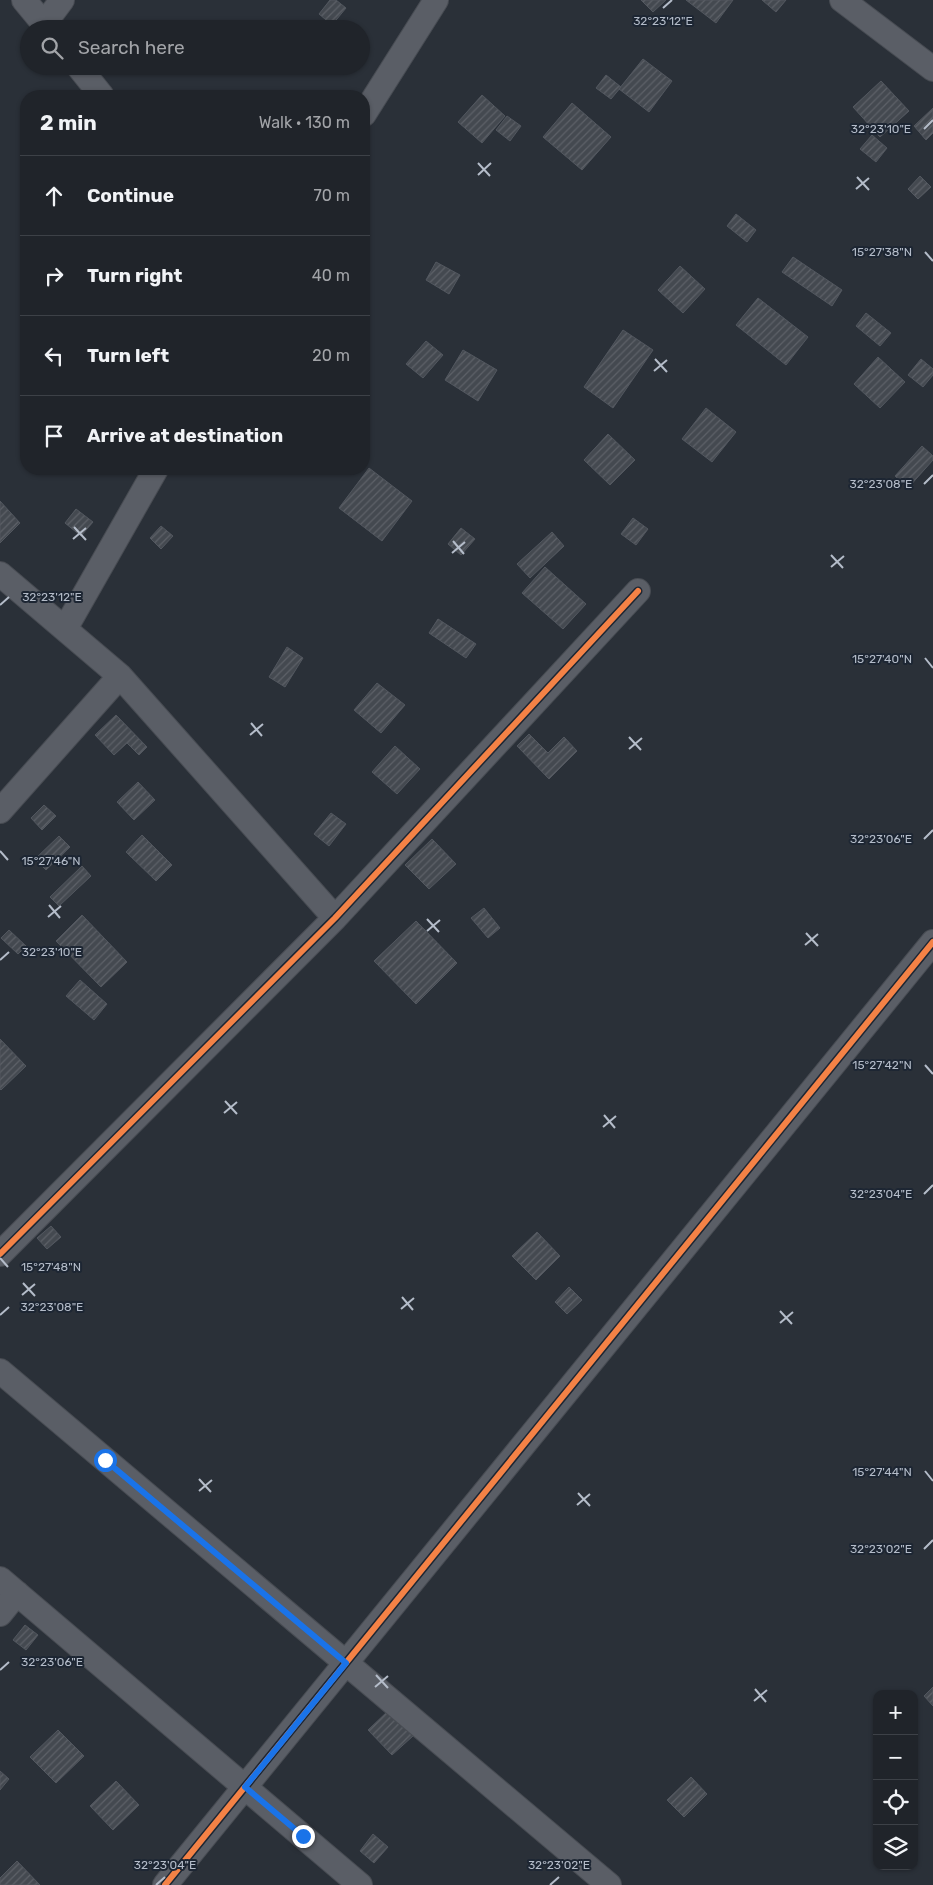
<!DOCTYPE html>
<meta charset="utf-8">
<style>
:root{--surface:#20242a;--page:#2d3036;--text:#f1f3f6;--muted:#a2a4a8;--line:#3d4147}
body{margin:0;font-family:Rubik,sans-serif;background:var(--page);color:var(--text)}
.controls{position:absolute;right:15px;bottom:15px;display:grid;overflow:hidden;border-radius:10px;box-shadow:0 1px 4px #0004}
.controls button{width:45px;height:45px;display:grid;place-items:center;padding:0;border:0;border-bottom:1px solid var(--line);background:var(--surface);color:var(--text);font:25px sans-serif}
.stop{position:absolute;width:15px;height:15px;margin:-11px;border:4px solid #1a73e8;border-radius:50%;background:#fff}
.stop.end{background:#1a73e8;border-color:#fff;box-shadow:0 1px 5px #0008}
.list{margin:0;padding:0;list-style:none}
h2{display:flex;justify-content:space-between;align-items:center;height:65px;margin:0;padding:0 20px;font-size:21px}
h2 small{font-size:16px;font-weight:400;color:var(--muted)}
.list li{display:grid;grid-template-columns:32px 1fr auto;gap:15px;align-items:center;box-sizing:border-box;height:80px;padding:0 20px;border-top:1px solid var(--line)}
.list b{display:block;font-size:19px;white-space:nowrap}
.list em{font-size:16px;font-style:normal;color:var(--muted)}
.icon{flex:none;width:28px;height:28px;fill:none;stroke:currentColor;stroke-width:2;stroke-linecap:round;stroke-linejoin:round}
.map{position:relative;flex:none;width:933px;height:1885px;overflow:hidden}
.search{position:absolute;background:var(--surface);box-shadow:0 1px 4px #0004;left:20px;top:20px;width:350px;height:55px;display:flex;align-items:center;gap:12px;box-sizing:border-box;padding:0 18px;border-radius:28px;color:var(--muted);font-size:19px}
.panel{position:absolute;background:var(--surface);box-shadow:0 1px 4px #0004;left:20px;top:90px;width:350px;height:385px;border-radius:20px}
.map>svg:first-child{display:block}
.building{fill:url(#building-hatch);stroke:#52575f}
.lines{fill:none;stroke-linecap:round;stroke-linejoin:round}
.minor-casing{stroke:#484c53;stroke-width:26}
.minor{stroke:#5a5e66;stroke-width:24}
.cycleway-casing{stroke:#1d2633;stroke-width:9}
.cycleway{stroke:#f48246;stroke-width:6}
.route{stroke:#1a73e8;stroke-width:6}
.ticks{fill:none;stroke:#b4bcc9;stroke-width:2}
.ticks-label{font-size:12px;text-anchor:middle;fill:#b4bcc9;stroke:#1d2633;stroke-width:4;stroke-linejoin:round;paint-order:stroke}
</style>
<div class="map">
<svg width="933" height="1885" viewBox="0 0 933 1885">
<defs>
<pattern id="building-hatch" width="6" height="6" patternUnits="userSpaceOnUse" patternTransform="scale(1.25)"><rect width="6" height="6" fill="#444950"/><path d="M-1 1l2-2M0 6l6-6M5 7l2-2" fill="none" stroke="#5d6168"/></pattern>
</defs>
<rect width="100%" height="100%" fill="#2a3038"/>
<path class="building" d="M330 0H336L346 8 332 25 319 14Z
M641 0H666L653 12Z
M686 0H733L716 23Z
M762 0H786L776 12Z
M643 59 672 81 649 112 619 89Z
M606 75 621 87 611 99 596 88Z
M881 81 909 111 880 137 853 107Z
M482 95 505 116 482 143 458 122Z
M572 103 611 137 582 170 543 137Z
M933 108V133L926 140 914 126Z
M507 116 521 126 510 141 496 130Z
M872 135 887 148 876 162 860 149Z
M920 176 931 187 918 199 908 189Z
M736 214 756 230 747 242 727 226Z
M793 257 842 290 832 306 782 272Z
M436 262 460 275 449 294 426 280Z
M680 266 705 289 683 313 658 290Z
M758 298 808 337 786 365 736 325Z
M866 313 891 333 880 346 856 326Z
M623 330 653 350 613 408 584 387Z
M426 341 443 355 423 378 406 364Z
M463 350 497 370 478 401 445 380Z
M878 357 905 382 880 408 854 384Z
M921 359 933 369V375L923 387 908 375Z
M706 408 736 432 712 462 682 439Z
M608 434 635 460 610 485 584 460Z
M922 446 933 456V460L908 488 895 476Z
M369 468 412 501 382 541 339 508Z
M0 501 20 523 0 543Z
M76 509 93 522 81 536 65 523Z
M633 518 648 529 636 545 621 534Z
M161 526 173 536 161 549 150 538Z
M461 528 475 539 461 555 448 544Z
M552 532 564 546 530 578 517 564Z
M545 567 586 604 563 629 522 593Z
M438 619 476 644 466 658 429 633Z
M287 647 303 658 285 687 269 677Z
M377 683 405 705 381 733 354 710Z
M116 715 147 747 139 755 127 743 114 755 95 735Z
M529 734 548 753 564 737 577 751 549 779 517 746Z
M395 746 420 769 397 794 372 772Z
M138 782 155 800 134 820 117 802Z
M44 805 56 816 42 830 31 818Z
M331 813 346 824 329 846 314 834Z
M142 835 172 865 156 881 126 852Z
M59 836 70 847 46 870 35 859Z
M432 839 456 864 429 889 405 865Z
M82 866 91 876 59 906 50 897Z
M484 908 500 928 488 938 471 918Z
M82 915 127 962 101 987 56 941Z
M416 921 457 963 416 1004 374 961Z
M9 930 26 946 18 954 1 938Z
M80 980 107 1004 94 1020 66 996Z
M0 1039 26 1066 1 1090 0 1089Z
M51 1226 61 1237 47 1249 37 1238Z
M537 1232 560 1256 536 1280 512 1256Z
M569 1287 582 1300 567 1314 555 1302Z
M25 1625 38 1635 26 1650 13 1640Z
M933 1687V1706L924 1696Z
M389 1710 413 1736 392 1755 368 1730Z
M58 1730 84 1756 56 1783 30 1757Z
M0 1771 9 1779 0 1790Z
M691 1777 707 1794 684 1817 667 1800Z
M116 1781 139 1805 113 1830 90 1806Z
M373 1834 388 1847 374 1863 360 1851Z
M17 1861 40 1885H0V1878Z"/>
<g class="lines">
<g class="minor-casing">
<path id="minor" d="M24 0 48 29
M842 0 933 69
M44 24 62 0
M78 66 102 96
M364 114 436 0
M0 574 120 676 335 918
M65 629 156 469
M0 811 120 676
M0 1254 335 918 638 591
M0 1371 609 1885
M0 1579 360 1885
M0 1614 17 1593
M165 1885 933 942"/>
</g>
<use href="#minor" class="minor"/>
<g class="cycleway-casing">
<path id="cycleway" d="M0 1254 335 918 638 591
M165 1885 933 942"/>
</g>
<use href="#cycleway" class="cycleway"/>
</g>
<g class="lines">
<path class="route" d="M105 1460 346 1663 245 1787 303 1836"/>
</g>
<path class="ticks" d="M663 8 672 0M924 129 933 120M478 163 490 176M478 175 491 163M857 177 869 190M856 189 869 178M925 252 933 261M655 359 667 372M654 371 667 360M924 484 933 475M74 527 86 540M73 539 86 528M453 541 464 554M452 553 465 542M831 555 843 568M831 567 844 556M0 605 9 597M925 658 933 668M251 723 262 736M250 735 263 724M629 737 641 750M629 749 642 738M924 839 933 830M0 851 8 860M49 905 60 918M48 917 61 906M427 919 439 932M427 931 440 920M806 933 818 946M805 945 818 934M0 960 9 952M925 1065 933 1074M225 1101 237 1114M224 1113 237 1102M604 1115 615 1128M603 1127 616 1116M924 1194 933 1185M0 1258 8 1267M23 1283 35 1296M22 1295 35 1284M402 1297 413 1310M401 1309 414 1298M780 1311 792 1324M0 1315 9 1307M780 1323 793 1312M925 1471 933 1481M199 1479 211 1492M199 1491 212 1480M578 1493 590 1506M577 1505 590 1494M924 1549 933 1540M0 1670 9 1662M376 1675 388 1688M375 1687 388 1676M755 1689 766 1702M754 1701 767 1690M156 1885 165 1877M550 1885 559 1877"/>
<g class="ticks-label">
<text x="663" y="25">32°23'12"E</text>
<text x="881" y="133">32°23'10"E</text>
<text x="882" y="256">15°27'38"N</text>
<text x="881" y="488">32°23'08"E</text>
<text x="52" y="601">32°23'12"E</text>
<text x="882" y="663">15°27'40"N</text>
<text x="881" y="843">32°23'06"E</text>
<text x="51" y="865">15°27'46"N</text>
<text x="52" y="956">32°23'10"E</text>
<text x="882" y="1069">15°27'42"N</text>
<text x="881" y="1198">32°23'04"E</text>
<text x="51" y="1271">15°27'48"N</text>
<text x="52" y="1311">32°23'08"E</text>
<text x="882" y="1476">15°27'44"N</text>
<text x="881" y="1553">32°23'02"E</text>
<text x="52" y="1666">32°23'06"E</text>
<text x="165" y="1869">32°23'04"E</text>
<text x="559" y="1869">32°23'02"E</text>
</g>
</svg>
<div class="controls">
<button>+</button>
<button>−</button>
<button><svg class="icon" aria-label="locate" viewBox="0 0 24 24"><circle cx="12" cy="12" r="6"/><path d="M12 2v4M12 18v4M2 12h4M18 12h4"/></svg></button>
<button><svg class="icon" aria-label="layers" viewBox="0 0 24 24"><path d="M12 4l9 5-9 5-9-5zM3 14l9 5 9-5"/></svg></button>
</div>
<div class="stop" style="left:105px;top:1460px"></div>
<div class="stop end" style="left:303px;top:1836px"></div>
<div class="search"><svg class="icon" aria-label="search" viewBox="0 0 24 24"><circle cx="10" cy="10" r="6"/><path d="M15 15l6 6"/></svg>Search here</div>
<section class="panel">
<h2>2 min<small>Walk · 130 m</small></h2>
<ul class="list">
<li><svg class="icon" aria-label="ahead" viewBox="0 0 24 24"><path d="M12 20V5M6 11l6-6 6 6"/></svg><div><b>Continue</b></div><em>70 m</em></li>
<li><svg class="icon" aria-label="right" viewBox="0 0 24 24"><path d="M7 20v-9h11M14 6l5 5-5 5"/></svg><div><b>Turn right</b></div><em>40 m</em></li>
<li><svg class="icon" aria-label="left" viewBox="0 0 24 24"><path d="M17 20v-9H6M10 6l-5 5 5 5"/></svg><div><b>Turn left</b></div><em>20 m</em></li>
<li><svg class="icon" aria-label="arrive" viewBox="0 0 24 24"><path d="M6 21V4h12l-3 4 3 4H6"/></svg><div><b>Arrive at destination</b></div></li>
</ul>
</section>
</div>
